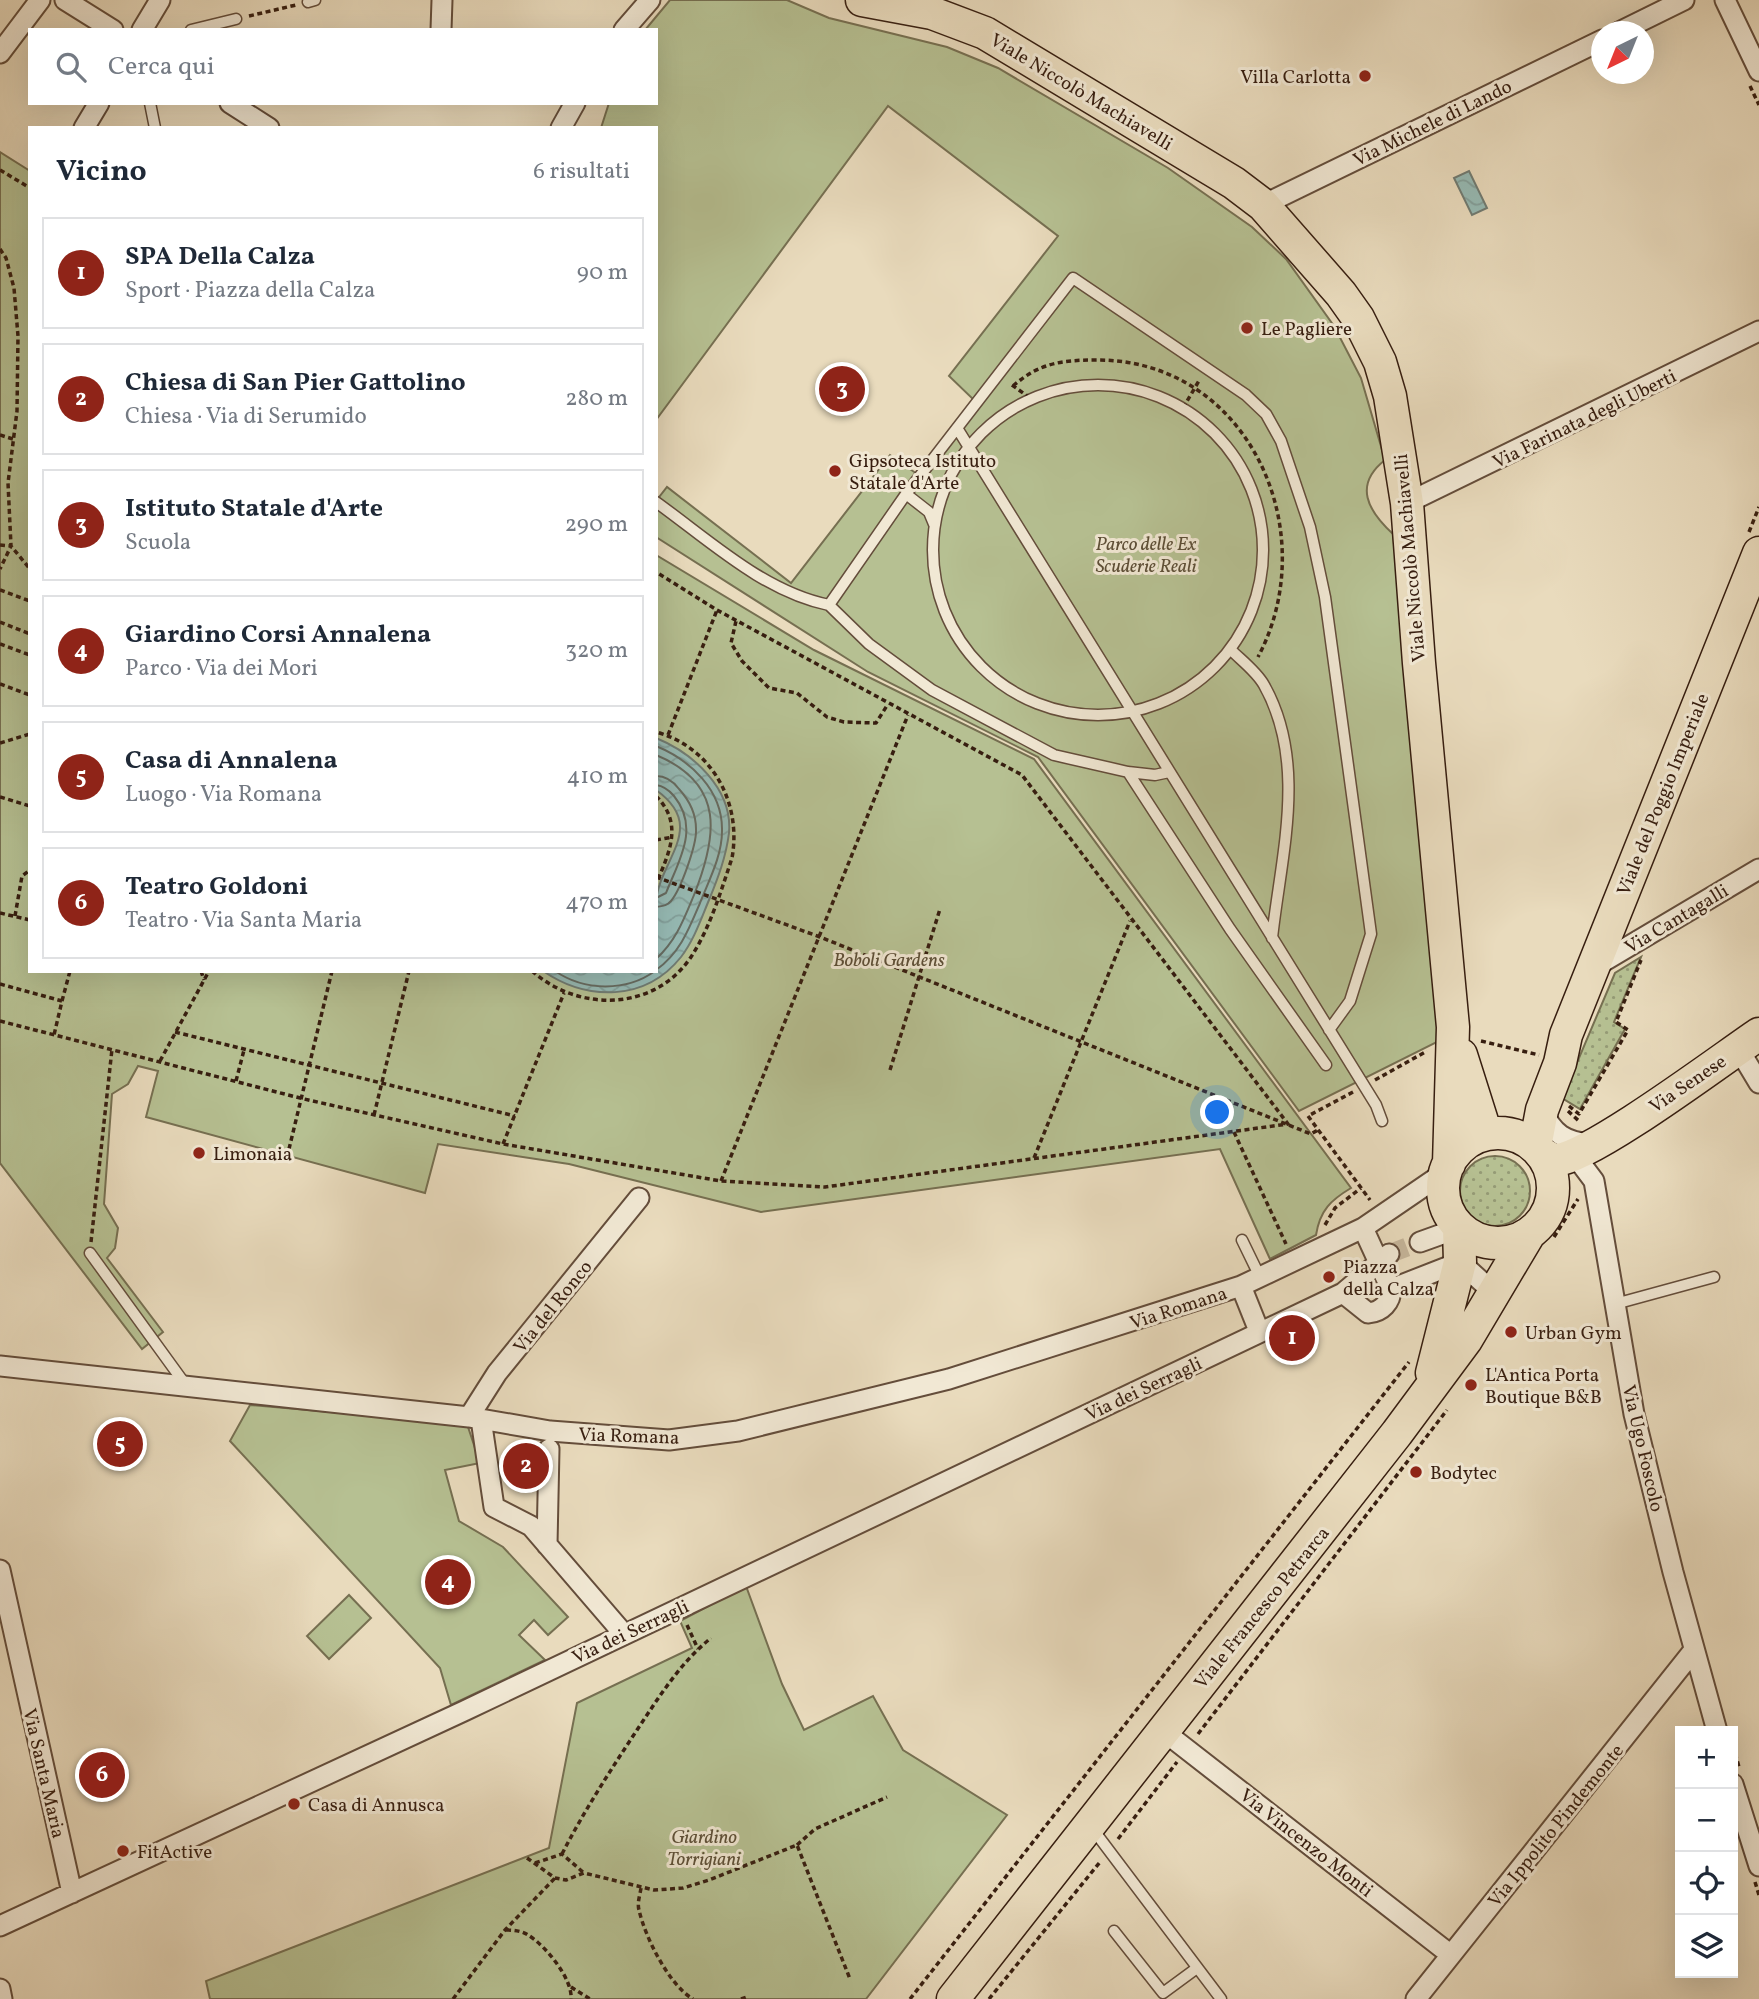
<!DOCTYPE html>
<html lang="it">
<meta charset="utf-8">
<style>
:root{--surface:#fff;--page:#f2f2f3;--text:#1f2937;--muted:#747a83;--line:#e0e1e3;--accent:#8f2418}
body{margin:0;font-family:Vollkorn,serif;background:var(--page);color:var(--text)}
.controls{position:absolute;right:21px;bottom:21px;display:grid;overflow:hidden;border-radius:0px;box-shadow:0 7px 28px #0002}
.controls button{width:63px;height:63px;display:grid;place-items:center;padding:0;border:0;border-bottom:2px solid var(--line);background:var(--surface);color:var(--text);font:35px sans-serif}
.compass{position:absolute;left:1591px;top:21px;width:63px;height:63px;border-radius:50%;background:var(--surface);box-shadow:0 7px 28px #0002;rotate:223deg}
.you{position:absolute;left:1218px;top:1113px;width:24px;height:24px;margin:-18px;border:5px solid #fff;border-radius:50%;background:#1a73e8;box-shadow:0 0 0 10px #1a73e833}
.badge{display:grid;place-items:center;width:46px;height:46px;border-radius:50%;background:var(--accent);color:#fff;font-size:23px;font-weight:700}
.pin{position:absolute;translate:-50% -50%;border:4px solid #fff;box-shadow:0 2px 7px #0006}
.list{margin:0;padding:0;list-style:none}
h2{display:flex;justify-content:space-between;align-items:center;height:91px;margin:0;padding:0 28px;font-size:30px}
h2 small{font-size:23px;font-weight:400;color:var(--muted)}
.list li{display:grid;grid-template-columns:46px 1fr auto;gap:21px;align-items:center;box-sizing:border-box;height:112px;margin:0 14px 14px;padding:0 14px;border:2px solid var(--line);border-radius:0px}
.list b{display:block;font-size:26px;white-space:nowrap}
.list p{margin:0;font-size:23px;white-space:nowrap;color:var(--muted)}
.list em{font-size:23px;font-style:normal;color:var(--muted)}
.icon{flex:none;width:38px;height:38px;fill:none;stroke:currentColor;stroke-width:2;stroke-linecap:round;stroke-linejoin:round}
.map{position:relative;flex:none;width:1759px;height:1999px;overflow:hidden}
.search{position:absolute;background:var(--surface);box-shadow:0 7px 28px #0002;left:28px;top:28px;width:630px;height:77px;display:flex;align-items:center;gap:18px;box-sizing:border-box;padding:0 24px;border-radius:0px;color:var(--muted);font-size:26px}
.panel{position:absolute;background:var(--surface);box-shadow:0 7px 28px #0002;left:28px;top:126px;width:630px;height:847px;border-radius:0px}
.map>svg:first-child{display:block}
.grass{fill:url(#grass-dots);stroke:#766f51;stroke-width:2}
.park{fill:#b6c092;stroke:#766f51;stroke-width:2}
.water{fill:url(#water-waves);stroke:#717c73;stroke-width:2}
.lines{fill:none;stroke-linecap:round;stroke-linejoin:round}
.shore{stroke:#676c62;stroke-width:2}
.minor-tunnel{stroke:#c5b59a;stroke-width:19;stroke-dasharray:19 10;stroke-linecap:butt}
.service-casing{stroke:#644d3b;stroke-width:13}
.minor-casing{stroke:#644d3b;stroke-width:23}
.primary-casing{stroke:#371e10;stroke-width:35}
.path{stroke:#371e10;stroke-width:3.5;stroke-dasharray:5 3.5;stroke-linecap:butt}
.service{stroke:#f1e8d4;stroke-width:10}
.minor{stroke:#f1e8d4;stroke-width:19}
.primary{stroke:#e9dbbd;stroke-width:32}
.poi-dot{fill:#8f2418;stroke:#f1e8d4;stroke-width:2.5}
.labels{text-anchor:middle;stroke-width:6;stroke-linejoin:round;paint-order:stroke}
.poi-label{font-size:19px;fill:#371e10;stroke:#f1e8d4;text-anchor:start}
.street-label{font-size:19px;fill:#371e10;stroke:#f1e8d4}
.park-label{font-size:19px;font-style:italic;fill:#5d4f37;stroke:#f1e8d4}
</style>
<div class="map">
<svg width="1759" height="1999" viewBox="0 0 1759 1999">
<defs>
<pattern id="grass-dots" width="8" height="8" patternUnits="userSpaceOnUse" patternTransform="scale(1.75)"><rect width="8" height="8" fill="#b6c092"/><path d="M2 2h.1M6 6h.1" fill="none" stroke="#959b76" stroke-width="1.8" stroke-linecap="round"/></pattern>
<pattern id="water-waves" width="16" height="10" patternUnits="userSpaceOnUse" patternTransform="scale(1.75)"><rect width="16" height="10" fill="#97bbb5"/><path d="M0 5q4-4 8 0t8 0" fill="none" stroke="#83a09b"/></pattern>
</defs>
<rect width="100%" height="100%" fill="#e9dbbd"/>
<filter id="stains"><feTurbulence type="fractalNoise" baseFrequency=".00286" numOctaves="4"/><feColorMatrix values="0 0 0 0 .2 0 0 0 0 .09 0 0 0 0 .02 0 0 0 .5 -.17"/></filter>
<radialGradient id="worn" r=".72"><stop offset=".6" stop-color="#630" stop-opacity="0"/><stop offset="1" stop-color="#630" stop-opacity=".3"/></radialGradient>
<path class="grass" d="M1641 957 1614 1022 1625 1029 1580 1109 1562 1098 1615 973Z
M1460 1191a35 35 0 1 1 70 0a35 35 0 1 1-70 0Z"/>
<path class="park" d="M670 0H787L829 18 947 47 998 68 1168 168 1252 227 1286 259 1334 326 1361 378 1385 460C1353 485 1368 511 1393 534L1443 1039 1299 1111 1038 757 868 672 656 537V501L667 487 791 583 890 455 917 474 974 400 949 376 1058 236 888 106 656 420V128H601L609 103H656V30H645Z
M0 152 30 171V971H656V555L814 650 1034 759 1351 1188C1331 1200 1320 1210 1316 1235L1270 1259 1220 1149 761 1212 569 1164 438 1144 425 1193 146 1117 158 1071 138 1066 128 1084 112 1094 104 1204 118 1228 115 1248 107 1258 163 1332 142 1349 0 1163Z
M250 1405 467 1424 480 1463 445 1470 459 1521 503 1547 568 1617 548 1635 534 1620 519 1635 545 1660 451 1705 440 1668 230 1441Z
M746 1586 782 1684 804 1730 873 1696 903 1750 1007 1815 866 1999H210L206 1981 549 1848 577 1703 692 1648 680 1621Z
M349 1595 371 1618 329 1659 307 1636Z"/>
<path class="water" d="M1469 171 1487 208 1472 215 1454 178Z
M656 738C693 753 733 789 729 833 726 857 718 878 709 900 701 919 694 940 681 957 645 1002 587 1001 543 971H656C656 948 654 924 656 901 660 859 708 827 656 790Z"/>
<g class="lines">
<path class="shore" d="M656 746C690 760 723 790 722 831 722 856 709 880 700 903 689 929 680 953 656 970
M656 755C726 784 717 837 694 895 684 919 676 941 656 959
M656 776C666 776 673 781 679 789 689 800 696 813 696 829 697 844 681 889 671 901 667 906 662 906 656 907
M656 785C664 786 669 790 674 796 700 828 679 860 666 893L656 898
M555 971C584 991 626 992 655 971"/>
<path class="minor-tunnel" d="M1389 1254 1420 1242"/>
<g class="service-casing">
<path id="service" d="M308 2 315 0
M191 30 236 19
M150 103 155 128
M933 550a165 165 0 1 1 330 0a165 165 0 1 1-330 0Z
M957 428 1376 1105 1382 1121
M906 494 1073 278 1246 395 1266 414 1281 441 1310 527 1325 597 1371 934 1350 1001 1329 1030
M656 502C709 540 764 592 829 605
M934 524 929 512 906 494 829 605 869 644 932 690 1054 755 1128 772 1155 775 1169 772
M1231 650C1241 660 1257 672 1264 685 1308 763 1281 855 1272 938
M1128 772 1230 929 1326 1065
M1242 1240 1260 1277
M90 1253 185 1384
M1615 1304 1714 1277
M1092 1828 1221 1999
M1114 1931 1163 1993 1197 1968"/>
</g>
<g class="minor-casing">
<path id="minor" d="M65 0 113 30
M1725 0 1759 71
M142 30 160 0
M441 30 442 0
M624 30 650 0
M1619 32 1684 0
M0 53 40 0
M230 103 269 128
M84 128 99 103
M561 128 575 103
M1263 205 1602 40
M1407 503 1759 331
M1594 967 1759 869
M1738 1048 1759 1083
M1542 1110C1553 1134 1565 1142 1591 1144
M1582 1165 1594 1181 1634 1414 1673 1572 1717 1731
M1420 1242 1459 1228
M1241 1286 1259 1331
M1391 1289 1460 1262 1493 1292
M1343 1293 1368 1313C1382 1312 1391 1302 1391 1289L1363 1228
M0 1366 469 1417 550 1431 669 1440 738 1431 949 1379 1241 1286 1363 1228 1445 1172
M469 1417 497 1373 639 1198
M481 1419 494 1507 531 1526 623 1633
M547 1545 549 1449
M0 1570 72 1893
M1162 1730 1451 1955
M1733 1784 1759 1866
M0 1926 464 1711 1343 1293 1389 1254
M0 1989 2 1999
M1416 1999 1694 1650"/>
</g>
<g class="primary-casing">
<path id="primary" d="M862 0 932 13 985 33 1234 183 1263 205 1341 294 1358 318 1380 362 1390 396 1407 503 1419 663 1453 1027 1449 1164
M1461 1055 1486 1134
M1443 1188a55 55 0 1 1 110 0a55 55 0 1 1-110 0Z
M1535 1147 1542 1110 1560 1063 1566 1035 1759 553
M1543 1154C1548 1157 1551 1160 1557 1160 1593 1156 1722 1059 1759 1034
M1432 1373 1460 1262 1459 1228
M953 1999 1397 1433 1466 1340 1529 1234"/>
</g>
<path class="path" d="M249 16 296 5
M1750 86 1759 105
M0 170 30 188
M0 249 6 258 14 288 18 336 17 411 8 483 11 546 30 569
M1012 385 1030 398
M1013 386C1039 363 1062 360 1096 360 1248 359 1325 531 1258 657
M1183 408 1200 379
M0 435 13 439
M1749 532 1759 507
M0 545 11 546 0 569
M0 590 30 601
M736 621 731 643 742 661 769 688 797 693 827 717 844 722 876 723 888 704
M0 622 30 634
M0 644 30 655
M0 684 30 695
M668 735 717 610
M0 743 30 734
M656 796C684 824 669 853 656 884
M0 797 30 806
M656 840 673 837
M656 877 820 937 1311 1134 1318 1130
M0 913 30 920
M15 916 22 876 30 870
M201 971 204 980
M532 971C578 1012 654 1012 691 957 710 928 721 891 732 858 742 803 712 747 656 732
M0 984 62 1001 54 1035
M62 1001 70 971
M0 1021 304 1099 503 1144 721 1181 825 1187 1288 1124 1022 775 717 610 656 572
M175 1032 515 1116
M1481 1041 1539 1055
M160 1061 209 971
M890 1070 940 909
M1375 1080 1427 1051
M236 1081 244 1050
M1353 1092 1308 1116 1370 1200
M1569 1106 1579 1114 1628 1030 1616 1022 1641 960
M1568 1111 1580 1122
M374 1115 409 971
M1234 1132 1286 1244
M503 1144 564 993
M289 1149 332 971
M1034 1158 1130 921
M721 1181 908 715
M1325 1225 1335 1208 1361 1188
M1554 1237 1578 1199
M91 1242 112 1049
M687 1625 698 1649
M1198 1734 1447 1410
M1733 1745 1739 1767
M1118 1839 1177 1762
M797 1845 815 1829 887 1797
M562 1854C584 1811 610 1771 637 1730 659 1697 680 1663 711 1638
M527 1858 555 1878 566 1880 584 1873 654 1890 683 1888 709 1880 797 1845 850 1979
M535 1863 562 1854 584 1873
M1755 1882 1759 1895
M641 1888C640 1895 637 1903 639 1910 645 1937 669 1985 693 1999
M506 1930C514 1930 522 1931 528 1935 545 1945 573 1979 571 1999
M571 1987 590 1999
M453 1999 505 1930 555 1878
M741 1999 747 1997
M910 1999 1409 1362
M989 1999 1100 1862"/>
<use href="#service" class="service"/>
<use href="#minor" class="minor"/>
<use href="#primary" class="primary"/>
</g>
<g class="poi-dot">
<circle cx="1365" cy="76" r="7"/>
<circle cx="1247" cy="328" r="7"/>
<circle cx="835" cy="471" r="7"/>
<circle cx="199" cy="1153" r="7"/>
<circle cx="1329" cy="1277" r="7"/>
<circle cx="1511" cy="1332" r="7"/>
<circle cx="1471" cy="1385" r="7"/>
<circle cx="1416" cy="1472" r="7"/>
<circle cx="294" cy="1804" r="7"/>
<circle cx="123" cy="1851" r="7"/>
</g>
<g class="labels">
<g class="poi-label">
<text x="1351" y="83" text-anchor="end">Villa Carlotta</text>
<text x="1261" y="335">Le Pagliere</text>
<text x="849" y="467">Gipsoteca Istituto<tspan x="849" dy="22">Statale d'Arte</tspan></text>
<text x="213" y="1160">Limonaia</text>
<text x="1343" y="1273">Piazza<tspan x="1343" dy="22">della Calza</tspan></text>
<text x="1525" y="1339">Urban Gym</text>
<text x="1485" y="1381">L'Antica Porta<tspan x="1485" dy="22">Boutique B&amp;B</tspan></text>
<text x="1430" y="1479">Bodytec</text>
<text x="308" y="1811">Casa di Annusca</text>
<text x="137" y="1858">FitActive</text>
</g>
<g class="street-label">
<text transform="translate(1082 91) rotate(31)" y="7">Viale Niccolò Machiavelli</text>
<text transform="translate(1432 122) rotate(-26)" y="7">Via Michele di Lando</text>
<text transform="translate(1584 418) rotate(-26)" y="7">Via Farinata degli Uberti</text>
<text transform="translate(1409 558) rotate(-95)" y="7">Viale Niccolò Machiavelli</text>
<text transform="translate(1662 794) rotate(-68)" y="7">Viale del Poggio Imperiale</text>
<text transform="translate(1676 918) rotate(-31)" y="7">Via Cantagalli</text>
<text transform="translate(1687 1083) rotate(-34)" y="7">Via Senese</text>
<text transform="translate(552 1306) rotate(-51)" y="7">Via del Ronco</text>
<text transform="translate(1178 1307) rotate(-18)" y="7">Via Romana</text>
<text transform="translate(1143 1388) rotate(-25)" y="7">Via dei Serragli</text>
<text transform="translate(629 1435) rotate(2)" y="7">Via Romana</text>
<text transform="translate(1644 1448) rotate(77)" y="7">Via Ugo Foscolo</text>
<text transform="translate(1261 1607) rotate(-51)" y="7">Viale Francesco Petrarca</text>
<text transform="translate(630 1631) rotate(-25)" y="7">Via dei Serragli</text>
<text transform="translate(45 1773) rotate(77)" y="7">Via Santa Maria</text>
<text transform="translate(1555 1825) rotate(-51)" y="7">Via Ippolito Pindemonte</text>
<text transform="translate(1307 1842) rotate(38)" y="7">Via Vincenzo Monti</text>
</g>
<g class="park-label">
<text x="1146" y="550">Parco delle Ex<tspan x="1146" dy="22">Scuderie Reali</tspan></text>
<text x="889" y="966">Boboli Gardens</text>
<text x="704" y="1843">Giardino<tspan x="704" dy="22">Torrigiani</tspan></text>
</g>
</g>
<rect width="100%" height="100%" filter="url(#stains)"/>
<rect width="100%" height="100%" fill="url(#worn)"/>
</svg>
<div class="controls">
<button>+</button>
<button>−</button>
<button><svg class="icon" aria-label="locate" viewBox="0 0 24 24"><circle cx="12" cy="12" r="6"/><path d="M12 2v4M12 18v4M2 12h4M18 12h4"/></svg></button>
<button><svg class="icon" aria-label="layers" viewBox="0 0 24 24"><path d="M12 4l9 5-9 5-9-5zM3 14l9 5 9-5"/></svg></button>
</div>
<svg class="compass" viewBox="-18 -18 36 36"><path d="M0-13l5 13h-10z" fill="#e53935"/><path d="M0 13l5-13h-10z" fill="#747a83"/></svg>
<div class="you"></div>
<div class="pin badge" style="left:1292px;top:1338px">1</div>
<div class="pin badge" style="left:526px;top:1466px">2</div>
<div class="pin badge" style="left:842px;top:389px">3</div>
<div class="pin badge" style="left:448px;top:1582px">4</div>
<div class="pin badge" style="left:120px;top:1444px">5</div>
<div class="pin badge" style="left:102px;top:1775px">6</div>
<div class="search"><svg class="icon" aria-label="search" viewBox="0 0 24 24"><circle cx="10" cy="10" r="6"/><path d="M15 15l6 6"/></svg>Cerca qui</div>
<section class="panel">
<h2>Vicino<small>6 risultati</small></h2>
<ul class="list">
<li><span class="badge">1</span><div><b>SPA Della Calza</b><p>Sport · Piazza della Calza</p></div><em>90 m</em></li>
<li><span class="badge">2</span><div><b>Chiesa di San Pier Gattolino</b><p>Chiesa · Via di Serumido</p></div><em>280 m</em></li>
<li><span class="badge">3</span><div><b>Istituto Statale d'Arte</b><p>Scuola</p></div><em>290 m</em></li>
<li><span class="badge">4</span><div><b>Giardino Corsi Annalena</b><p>Parco · Via dei Mori</p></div><em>320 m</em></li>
<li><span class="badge">5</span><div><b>Casa di Annalena</b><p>Luogo · Via Romana</p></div><em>410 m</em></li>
<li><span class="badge">6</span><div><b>Teatro Goldoni</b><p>Teatro · Via Santa Maria</p></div><em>470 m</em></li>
</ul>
</section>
</div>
